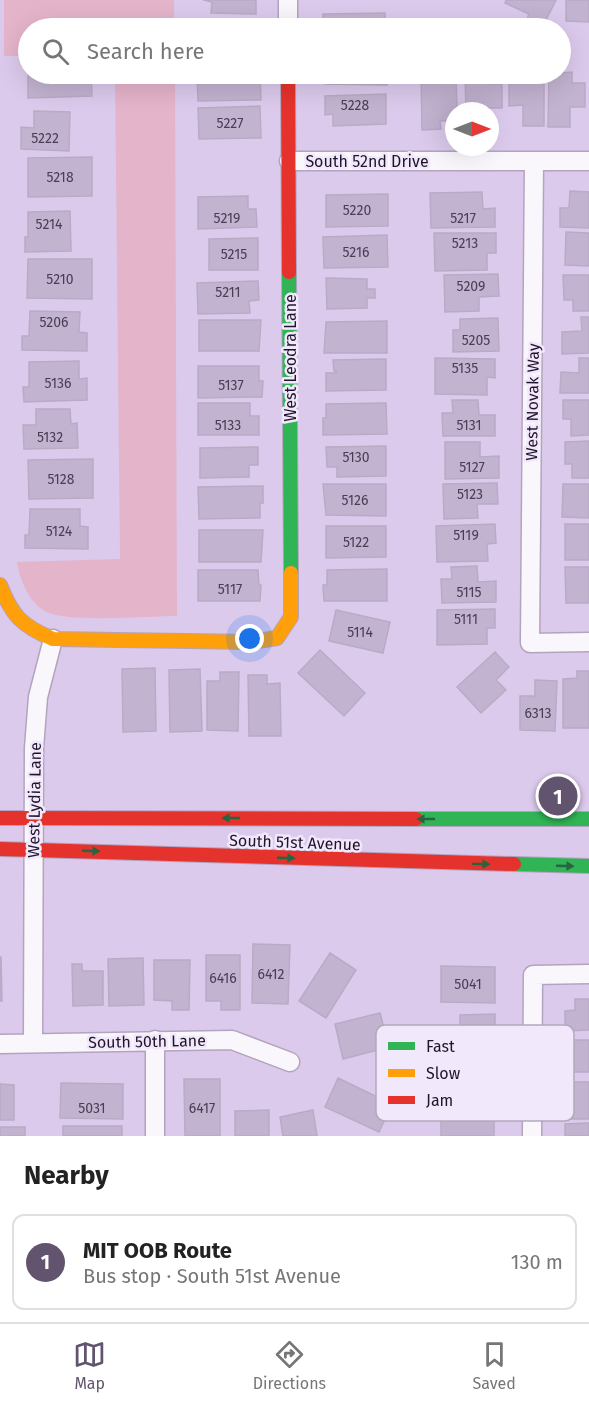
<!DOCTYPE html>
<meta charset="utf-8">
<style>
:root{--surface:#fff;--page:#f2f2f2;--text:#222;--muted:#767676;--line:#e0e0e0;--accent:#62546e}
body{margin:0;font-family:"Fira Sans",sans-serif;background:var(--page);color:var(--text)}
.compass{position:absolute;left:445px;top:102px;width:54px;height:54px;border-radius:50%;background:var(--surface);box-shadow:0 6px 24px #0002;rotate:90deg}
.you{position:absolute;left:250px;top:639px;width:21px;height:21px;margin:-15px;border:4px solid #fff;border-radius:50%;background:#1a73e8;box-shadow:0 0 0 9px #1a73e833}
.badge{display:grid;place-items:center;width:39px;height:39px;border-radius:50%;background:var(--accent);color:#fff;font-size:20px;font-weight:700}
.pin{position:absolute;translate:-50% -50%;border:3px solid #fff;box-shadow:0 2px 6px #0006}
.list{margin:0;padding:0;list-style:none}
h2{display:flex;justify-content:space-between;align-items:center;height:78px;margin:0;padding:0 24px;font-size:26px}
h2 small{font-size:20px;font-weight:400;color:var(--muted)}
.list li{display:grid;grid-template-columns:39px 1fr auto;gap:18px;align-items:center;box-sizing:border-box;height:96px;margin:0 12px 12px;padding:0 12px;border:2px solid var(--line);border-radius:12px}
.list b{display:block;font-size:22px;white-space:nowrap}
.list p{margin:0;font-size:20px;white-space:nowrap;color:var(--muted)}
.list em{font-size:20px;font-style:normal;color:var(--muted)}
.icon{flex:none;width:33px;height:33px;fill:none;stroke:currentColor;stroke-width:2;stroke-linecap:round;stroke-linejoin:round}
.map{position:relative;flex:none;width:589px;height:1136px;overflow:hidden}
.search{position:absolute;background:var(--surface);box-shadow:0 6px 24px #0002;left:18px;right:18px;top:18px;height:66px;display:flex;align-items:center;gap:15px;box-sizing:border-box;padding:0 21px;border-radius:33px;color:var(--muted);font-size:22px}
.sheet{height:186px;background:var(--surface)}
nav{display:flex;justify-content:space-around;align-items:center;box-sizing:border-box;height:84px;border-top:2px solid var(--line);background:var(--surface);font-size:16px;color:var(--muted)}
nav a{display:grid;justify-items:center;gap:3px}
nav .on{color:var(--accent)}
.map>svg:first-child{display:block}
.park{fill:#e4b4ca}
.building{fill:#c2b3d0;stroke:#b9abc6;stroke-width:1.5}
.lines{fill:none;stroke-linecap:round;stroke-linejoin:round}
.street-casing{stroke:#b2a4be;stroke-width:21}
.fast-casing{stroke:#b2a4be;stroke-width:16}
.slow-casing{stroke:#b2a4be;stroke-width:16}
.jam-casing{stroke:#b2a4be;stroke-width:16}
.street{stroke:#faf7fc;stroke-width:18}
.fast{stroke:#30b455;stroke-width:14}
.slow{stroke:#ff9f0a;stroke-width:14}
.jam{stroke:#e5322d;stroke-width:14}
.oneway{fill:#286440}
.labels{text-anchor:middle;stroke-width:5;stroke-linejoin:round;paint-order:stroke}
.number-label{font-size:14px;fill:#4a3e55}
.street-label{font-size:16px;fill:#20142a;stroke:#f2e8fb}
.key{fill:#f2e8fb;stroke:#b3a8bc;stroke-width:1.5}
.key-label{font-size:16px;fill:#20142a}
</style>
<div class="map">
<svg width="589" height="1136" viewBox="0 0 589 1136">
<rect width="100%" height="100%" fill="#dccaec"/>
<path class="park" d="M4 0H174V28H28V56H4Z
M115 74H175L177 616C147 616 71 623 47 612 29 604 20 580 17 562L120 559Z"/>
<path class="building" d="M203 0H256V14L211 13 212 2Z
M506 0H556L542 28 526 21 529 14 505 3Z
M566 0H589V22L566 21Z
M385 13V28H323V14Z
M28 58V74H91L92 96 28 98Z
M572 72V83H585V107H570V127H548L549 74Z
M197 74H260L261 100 198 101Z
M325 74H387V85L325 84Z
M421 74H456L457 111H454V121H440L441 129 422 130Z
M465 74H489V84H502V108H487V111H466Z
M509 74H544V126H523V105L509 106Z
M386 94V124L333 126V114L325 115V96Z
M260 106 261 138 199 139 198 108Z
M34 111 70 112 69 151 21 149V127L34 128Z
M92 157V196L28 197V158Z
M570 191 589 192V228L560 227V208H569Z
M482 192 483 209 495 208V227L431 228 430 193Z
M388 194V226L326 227V195Z
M248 196V209H256L257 227 198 229V197Z
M70 211 71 251 25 252V237H28V212Z
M566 232 589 233V266L565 265Z
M434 233H496V253H487V270L435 271Z
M387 235 388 267 324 268 323 237Z
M258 238V270H209V239Z
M28 259H92V299L27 298Z
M498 274 499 296 479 297V311L445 312 444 275Z
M563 275H589V311H573V300H564Z
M326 278 367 279V289H375V298H367V308L327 309Z
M258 281 259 300 249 301 250 313 198 314 197 283Z
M30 311 80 312 79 332 87 333V351L22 350V336H29Z
M581 317H589V353L562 354V332L582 331Z
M498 318 499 351 453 352V330H460V319Z
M199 320H261L259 351H199Z
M387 321V353H324L326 322Z
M435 358 495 359V378L487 377V395L435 394Z
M579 358H589V393H560L561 372 579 373Z
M386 359V390L326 391V373H336V371H334L333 360Z
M79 361V379L87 378V400L24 402 23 387H29V362Z
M198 366H259V381H263L262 397 198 398Z
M452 400H478L479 415H495V436H443L442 413H453Z
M563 400H589V435L571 436V419H563Z
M198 403H250V416H259V435H198Z
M386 403 387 434 323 435V418H326V404Z
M36 409H70L71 424 77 423 78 448 24 449 23 425H36Z
M589 441V478H572V464H565V442Z
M445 442H480V457L499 456V478L445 479Z
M386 446V476L337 477V467H327L326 447Z
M258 447V465H249V477L200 478V448Z
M93 459V498L29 499 28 460Z
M497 483 498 504H477L478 518 444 519 443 484Z
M323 484H386V516L326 515Z
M563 484H589V518L562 517Z
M263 486V503H260V518L199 519 198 487Z
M30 509H80V526L88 527V549L25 548V535H29Z
M495 524 496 543 487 544 488 561 437 562 436 526Z
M565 524H589V560H565Z
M326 526H386V557L326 558Z
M199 530H263L261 562H199Z
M477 566 478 582 496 581V602L442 603 441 579H452L451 567Z
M565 567H589V603H566Z
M387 569V601H324L323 585H327V570Z
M198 570H258L259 585H261L260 601H198Z
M495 609V628H487V644L437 645V610Z
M336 610 390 622 383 653 329 641Z
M320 650 365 693 344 716 298 673Z
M495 652 509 667 496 680 506 690 481 713 457 687Z
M155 668 156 731 123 732 122 669Z
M200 669 202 731 170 732 169 670Z
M577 671H589V728H563V679L577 678Z
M220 672H239L238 731 207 730V681H220Z
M248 675H267V684L280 683 281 736H249Z
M535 680 557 681 555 731 520 730V696H535Z
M253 944 290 945 288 1004 252 1003Z
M330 953 356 970 326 1018 299 1001Z
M206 955H240V1010H221V1001H206Z
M0 957H1L2 1001H0Z
M143 958 144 1005 109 1006 108 959Z
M154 960H190L189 1010H172V1001L154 1000Z
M72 964H82V971H103V1005L73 1006Z
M441 966 495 967V1003L441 1002Z
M575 999H589V1030L565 1031V1011L575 1010Z
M380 1013 389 1047 343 1059 335 1024Z
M495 1014V1046H460V1015Z
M565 1040H589V1072H566Z
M338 1078 392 1104 379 1132 325 1107Z
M184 1079H220V1136H185Z
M567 1082H589V1119H567Z
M61 1083 123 1084V1119L60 1118Z
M0 1084 14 1085V1120H0Z
M269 1110V1136H235V1111Z
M313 1110 317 1136H283L280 1117Z
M494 1116V1136H441V1117Z
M589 1123V1136H565V1124Z
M63 1126H122V1136H63Z
M0 1127H25V1136H0Z"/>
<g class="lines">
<g class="street-casing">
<path id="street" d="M288 0V28
M289 161H589
M534 161 530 643 589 642
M33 1043 34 748 38 697 53 639
M0 1044 232 1040 290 1062
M155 1136V1040
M532 1136 533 975 589 974"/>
</g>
<g class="fast-casing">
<path id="fast" d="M289 272 291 573
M416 819H589
M514 864 589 866"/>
</g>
<g class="slow-casing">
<path id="slow" d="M0 585C12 616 22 626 53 639L251 642 277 638 291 617V573"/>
</g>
<g class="jam-casing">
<path id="jam" d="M288 74 289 272
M0 818 416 819
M0 849 514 864"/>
</g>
<use href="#street" class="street"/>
<use href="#fast" class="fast"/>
<use href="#slow" class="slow"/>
<use href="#jam" class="jam"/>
</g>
<defs><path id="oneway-solid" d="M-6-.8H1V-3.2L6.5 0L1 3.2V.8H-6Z" transform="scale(1.5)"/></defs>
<g class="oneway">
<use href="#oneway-solid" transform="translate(231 818) rotate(-180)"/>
<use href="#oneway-solid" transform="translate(426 819) rotate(180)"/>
<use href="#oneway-solid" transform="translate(91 851) rotate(2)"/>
<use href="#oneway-solid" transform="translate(286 858) rotate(2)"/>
<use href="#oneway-solid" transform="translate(481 864) rotate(1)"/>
<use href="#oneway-solid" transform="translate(565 866) rotate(2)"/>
</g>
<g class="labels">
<g class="number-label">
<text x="355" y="110">5228</text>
<text x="230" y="128">5227</text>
<text x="45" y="143">5222</text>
<text x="60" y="182">5218</text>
<text x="357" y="215">5220</text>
<text x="227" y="223">5219</text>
<text x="463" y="223">5217</text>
<text x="49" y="229">5214</text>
<text x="465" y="248">5213</text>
<text x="356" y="257">5216</text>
<text x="234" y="259">5215</text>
<text x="60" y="284">5210</text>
<text x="471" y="291">5209</text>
<text x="228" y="297">5211</text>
<text x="54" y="327">5206</text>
<text x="476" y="345">5205</text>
<text x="465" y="373">5135</text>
<text x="58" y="388">5136</text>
<text x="231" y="390">5137</text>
<text x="228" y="430">5133</text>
<text x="469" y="430">5131</text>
<text x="50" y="442">5132</text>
<text x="356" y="462">5130</text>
<text x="472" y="472">5127</text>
<text x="61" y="484">5128</text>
<text x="470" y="499">5123</text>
<text x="355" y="505">5126</text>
<text x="59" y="536">5124</text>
<text x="466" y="540">5119</text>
<text x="356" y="547">5122</text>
<text x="230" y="594">5117</text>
<text x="469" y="597">5115</text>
<text x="466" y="624">5111</text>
<text x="360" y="637">5114</text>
<text x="538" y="718">6313</text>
<text x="271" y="979">6412</text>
<text x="223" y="983">6416</text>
<text x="468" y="989">5041</text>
<text x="92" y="1113">5031</text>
<text x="202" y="1113">6417</text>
</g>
<g class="street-label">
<text x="367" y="167">South 52nd Drive</text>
<text transform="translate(290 358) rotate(-90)" y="6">West Leodra Lane</text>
<text transform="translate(532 402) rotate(-89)" y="6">West Novak Way</text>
<text transform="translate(34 800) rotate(-89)" y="6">West Lydia Lane</text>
<text transform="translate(295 842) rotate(2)" y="6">South 51st Avenue</text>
<text transform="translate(147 1041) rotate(-1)" y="6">South 50th Lane</text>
</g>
</g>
<rect x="376" y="1025" width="198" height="96" rx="9" class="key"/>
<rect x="388" y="1042" width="27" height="8" fill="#30b455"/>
<rect x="388" y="1069" width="27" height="8" fill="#ff9f0a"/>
<rect x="388" y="1096" width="27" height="8" fill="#e5322d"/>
<g class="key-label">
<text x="426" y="1052">Fast</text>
<text x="426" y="1079">Slow</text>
<text x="426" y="1106">Jam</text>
</g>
</svg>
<svg class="compass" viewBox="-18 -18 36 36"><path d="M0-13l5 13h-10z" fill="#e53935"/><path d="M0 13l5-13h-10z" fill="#767676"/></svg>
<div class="you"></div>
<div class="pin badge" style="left:558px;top:796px">1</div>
<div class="search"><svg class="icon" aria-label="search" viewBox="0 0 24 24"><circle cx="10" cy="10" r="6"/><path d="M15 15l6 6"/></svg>Search here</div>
</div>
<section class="sheet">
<h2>Nearby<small></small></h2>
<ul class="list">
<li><span class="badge">1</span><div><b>MIT OOB Route</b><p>Bus stop · South 51st Avenue</p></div><em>130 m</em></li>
</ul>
</section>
<nav>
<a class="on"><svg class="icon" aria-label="map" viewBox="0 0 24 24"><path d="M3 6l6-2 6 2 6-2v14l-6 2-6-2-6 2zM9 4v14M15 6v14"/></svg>Map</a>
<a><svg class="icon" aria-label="directions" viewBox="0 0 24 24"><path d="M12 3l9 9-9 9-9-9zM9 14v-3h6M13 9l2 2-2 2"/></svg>Directions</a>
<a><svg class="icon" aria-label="saved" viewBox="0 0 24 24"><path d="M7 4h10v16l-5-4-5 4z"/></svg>Saved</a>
</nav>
